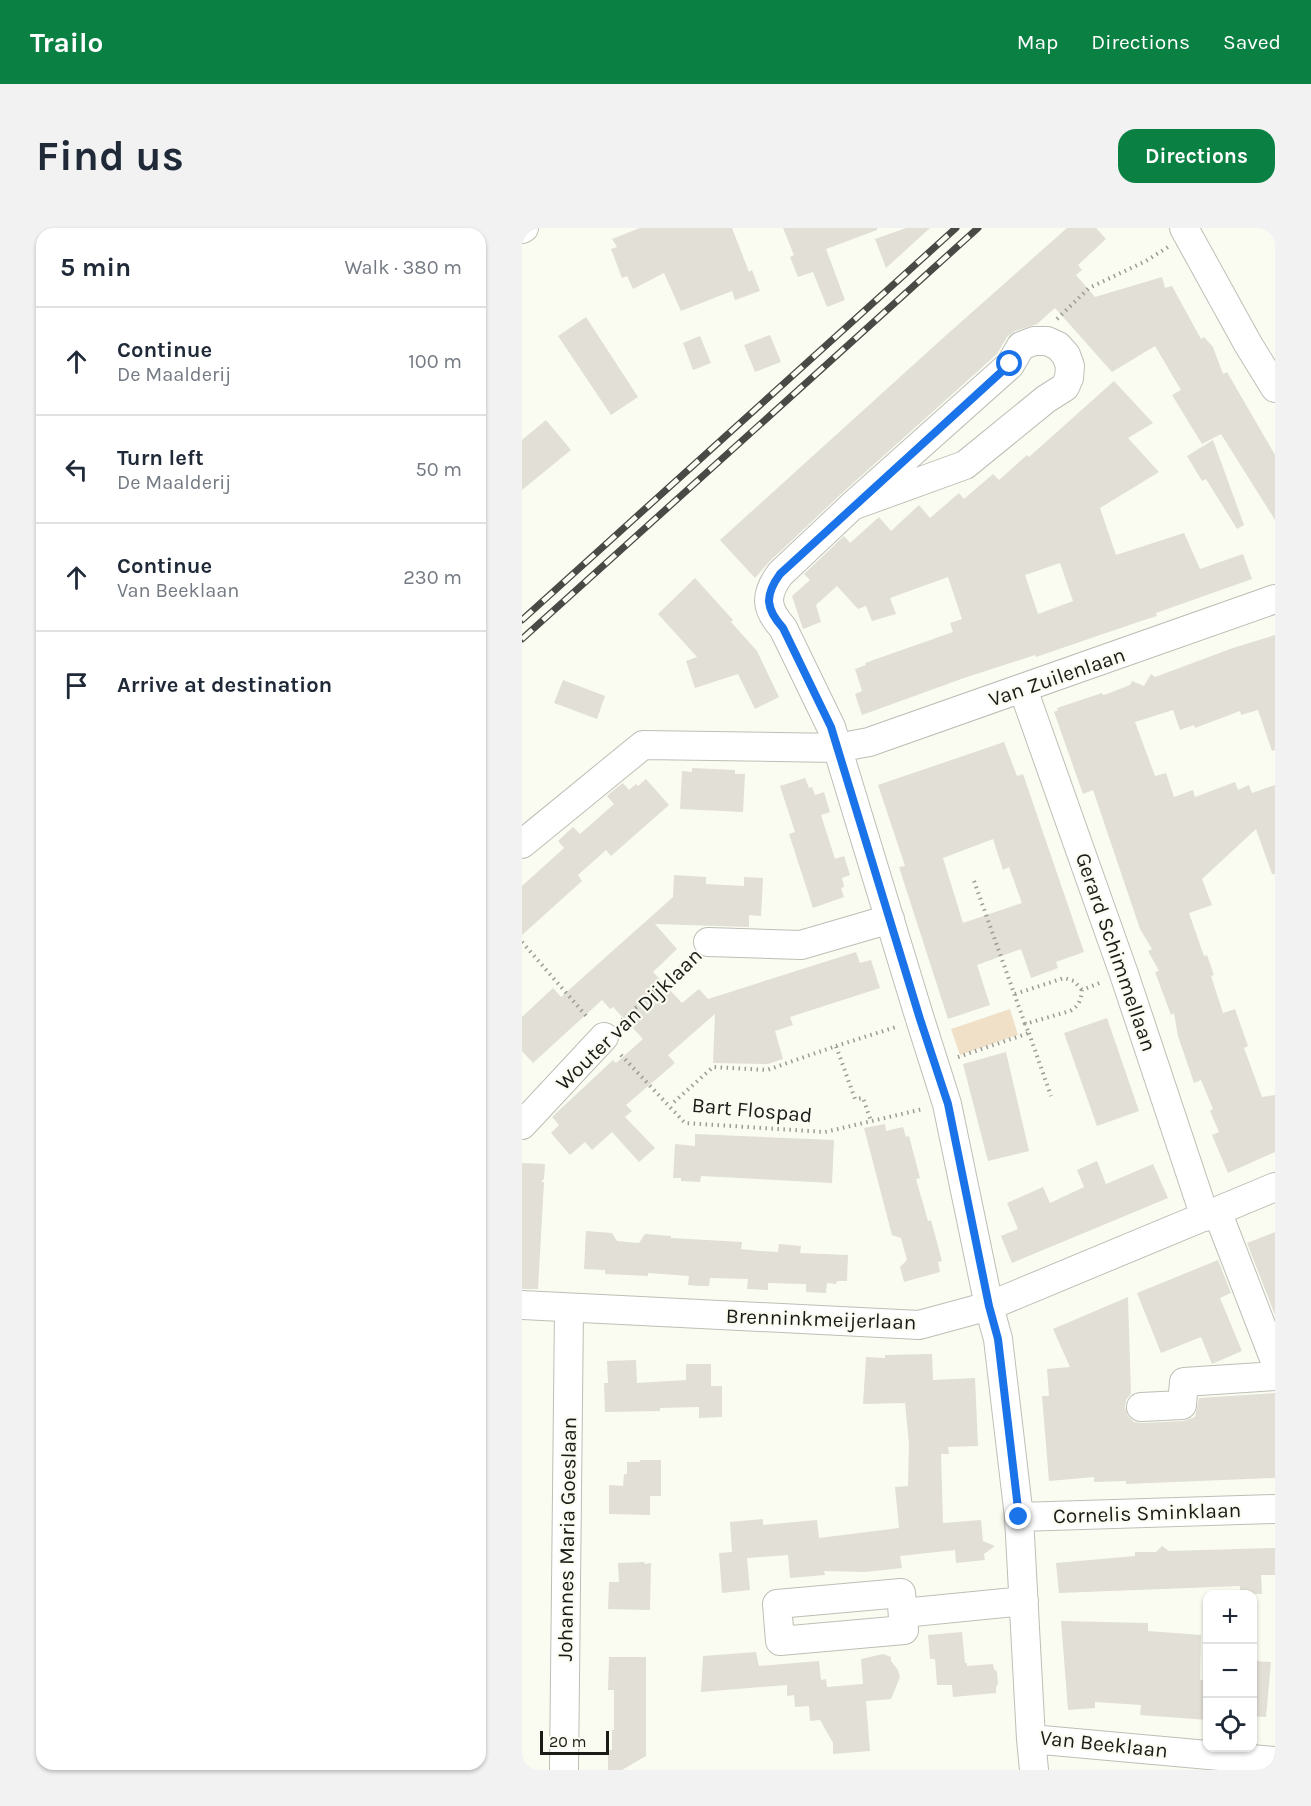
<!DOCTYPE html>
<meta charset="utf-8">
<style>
:root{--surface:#fff;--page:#f2f2f3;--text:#1f2937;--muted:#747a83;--line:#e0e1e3;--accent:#0b8043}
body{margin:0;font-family:Karla,sans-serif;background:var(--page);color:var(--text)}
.controls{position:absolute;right:18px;bottom:18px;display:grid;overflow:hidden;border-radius:12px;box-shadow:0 2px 4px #0004}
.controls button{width:54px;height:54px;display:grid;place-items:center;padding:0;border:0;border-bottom:2px solid var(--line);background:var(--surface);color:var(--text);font:30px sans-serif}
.scale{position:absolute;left:18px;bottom:15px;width:69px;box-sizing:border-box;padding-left:6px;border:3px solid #1b1b18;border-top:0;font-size:16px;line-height:21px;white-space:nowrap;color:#1b1b18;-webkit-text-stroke:4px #fafcf2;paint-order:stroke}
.stop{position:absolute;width:18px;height:18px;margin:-14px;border:4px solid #1a73e8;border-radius:50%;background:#fff}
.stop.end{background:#1a73e8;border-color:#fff;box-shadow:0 2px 6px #0008}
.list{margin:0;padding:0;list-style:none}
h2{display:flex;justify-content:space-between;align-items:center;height:78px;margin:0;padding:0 24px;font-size:26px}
h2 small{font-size:20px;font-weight:400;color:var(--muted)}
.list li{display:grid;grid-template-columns:39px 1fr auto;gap:18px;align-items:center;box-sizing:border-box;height:108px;padding:0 24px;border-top:2px solid var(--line)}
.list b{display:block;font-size:22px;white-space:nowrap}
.list p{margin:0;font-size:20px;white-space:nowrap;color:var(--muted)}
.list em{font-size:20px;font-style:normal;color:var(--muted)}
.icon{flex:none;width:33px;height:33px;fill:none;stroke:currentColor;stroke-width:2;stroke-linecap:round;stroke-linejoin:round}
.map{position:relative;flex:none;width:753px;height:1542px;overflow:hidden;border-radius:18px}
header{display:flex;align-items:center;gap:36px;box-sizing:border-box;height:84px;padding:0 30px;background:var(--accent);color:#fff}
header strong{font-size:28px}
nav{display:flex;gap:33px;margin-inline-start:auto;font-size:21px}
.intro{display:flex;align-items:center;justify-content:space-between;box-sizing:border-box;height:144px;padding:0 36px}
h1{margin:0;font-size:42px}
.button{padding:15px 27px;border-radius:18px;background:var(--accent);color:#fff;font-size:21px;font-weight:700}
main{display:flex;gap:36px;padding:0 36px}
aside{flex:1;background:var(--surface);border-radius:18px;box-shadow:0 2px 4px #0004}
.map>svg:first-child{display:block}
.green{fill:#f1e0c8}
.building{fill:#e1dfd6;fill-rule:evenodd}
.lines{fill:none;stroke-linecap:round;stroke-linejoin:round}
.minor-casing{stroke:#bdbfb6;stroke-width:30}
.path{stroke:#9b9c95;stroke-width:4;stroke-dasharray:1.5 4.5;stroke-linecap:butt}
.minor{stroke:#fff;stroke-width:28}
.rail-casing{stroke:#494945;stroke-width:7}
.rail{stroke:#fafcf2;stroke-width:4.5;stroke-dasharray:14;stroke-linecap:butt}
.route{stroke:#1a73e8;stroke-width:8}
.labels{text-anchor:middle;stroke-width:4.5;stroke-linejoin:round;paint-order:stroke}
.street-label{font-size:21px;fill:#1b1b18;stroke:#fafcf2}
</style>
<header>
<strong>Trailo</strong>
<nav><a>Map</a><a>Directions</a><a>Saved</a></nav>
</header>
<div class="intro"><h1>Find us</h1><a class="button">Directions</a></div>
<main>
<aside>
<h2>5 min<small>Walk · 380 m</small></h2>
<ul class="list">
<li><svg class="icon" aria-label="ahead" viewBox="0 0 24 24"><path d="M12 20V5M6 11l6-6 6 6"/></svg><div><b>Continue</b><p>De Maalderij</p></div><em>100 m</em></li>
<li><svg class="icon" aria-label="left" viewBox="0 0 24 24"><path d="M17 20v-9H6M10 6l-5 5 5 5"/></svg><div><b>Turn left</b><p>De Maalderij</p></div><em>50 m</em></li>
<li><svg class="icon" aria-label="ahead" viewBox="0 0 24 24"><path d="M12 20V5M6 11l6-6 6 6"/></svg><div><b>Continue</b><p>Van Beeklaan</p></div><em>230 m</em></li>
<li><svg class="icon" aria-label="arrive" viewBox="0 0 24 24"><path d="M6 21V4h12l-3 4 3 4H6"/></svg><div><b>Arrive at destination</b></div></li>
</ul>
</aside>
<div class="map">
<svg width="753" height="1542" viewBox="0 0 753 1542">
<rect width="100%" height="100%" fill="#fafcf2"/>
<path class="green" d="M488 781 496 807 438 827 429 801Z"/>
<path class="building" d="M118 0H210L227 44 230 42 238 63 213 72 210 63 159 83 142 45 111 61 105 48 100 50 89 21 95 19 90 11Z
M261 0H355V2L304 21 323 72 305 79 291 44 276 49 268 29 272 27Z
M384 0H408L364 40 353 11Z
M545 0H574L584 11 556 37 560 42 554 47 573 69 640 49 643 60 650 58 679 111 682 109 691 119 701 146 705 144 753 227V292L699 206 680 216 650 167 659 162 633 118 590 144 533 80 515 96 493 103 485 109 475 126 319 266 247 334 233 350 198 312 421 110Z
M64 89 116 169 89 187 36 108Z
M248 107 259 134 233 144 222 117Z
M178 108 189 135 171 142 161 115Z
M592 153 631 195 606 210 637 244 578 280 594 327 662 305 678 341 721 326 730 351 634 385 635 388 619 393 514 429 513 427 442 450 340 487 333 466 340 463 333 441 344 437 343 435 431 404 428 395 440 391 426 349 368 370 374 386 350 393 344 378 336 381 315 358 294 377 299 394 281 401 270 368 288 352 282 346 322 308 328 315 357 289 369 303 397 277 408 290 437 265 442 271 471 246 477 252 505 227 507 229ZM538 335 551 373 516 386 503 347Z
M24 192 49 222 0 262V212Z
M691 212 722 297 715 301 684 251 680 253 665 228Z
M173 350 211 392 209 394 235 423 257 469 233 481 216 446 173 460 164 433 175 429 136 386Z
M753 407V522L750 523 736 482 719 487 718 483 673 500 672 497 658 502 651 482 613 494 633 548 644 545 652 569 671 562 673 569 713 554 716 562 727 557 730 565 753 557V646H750L734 601 680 651 690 677 667 685 682 728 685 727 692 747 689 748 701 785 713 781 726 818 722 820 740 869 753 867V924L706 945 690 907 697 904 688 883 691 881 679 852 672 855 656 808 652 785 649 787 633 744 637 743 626 723 630 721 618 701 571 562 561 566 532 484 536 482 535 480 580 465 581 467 585 466 608 457 610 453 622 458 629 446 633 449 711 420Z
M41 452 83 468 75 491 32 475Z
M482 514 495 548 501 546 562 724 534 734 536 740 509 750 499 721 455 737 468 777 426 791 377 639 383 638 356 557ZM471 611 481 642 487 639 500 675 441 695 421 630Z
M170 540 213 542V546H223L221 584 158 581 160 543 170 544Z
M283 550 287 560 290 559 293 567 302 564 308 584 299 587 307 612 313 631 322 628 328 647 320 650 322 659 319 660 322 669 291 680 267 606 273 604 258 558Z
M124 551 147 577 89 628 84 622 56 647 60 653 0 707V658L42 620 36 613 51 599 58 606 92 576 85 568 93 561 101 555 107 562 114 556 116 558Z
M152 647 184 649V656L222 658V649L241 650 239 688 227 687V699L133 696 155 721 131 744 160 775 177 761 186 771 334 724 338 735 349 732 358 760 268 789 271 797 253 803 261 831 246 836 191 835 193 786 146 827 153 835 104 877 110 883 103 889 133 920 117 934 90 904 70 922 63 914 48 927 29 905 37 897 30 889 91 832 94 835 121 811 91 779 88 781 80 772 11 835 0 823V789L31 760 39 769 151 669Z
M585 790 617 883 575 898 542 805Z
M484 824 507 923 466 933 441 836Z
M363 896 364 903 381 899 384 909 387 908 398 950 394 951 406 993 409 992 420 1033 416 1034 418 1044 382 1054 378 1039 385 1032 379 1010 370 1007 342 900Z
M173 906 312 912 310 955 179 948 178 954 159 953V950H151L153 916 173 918Z
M575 933 584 956 631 936 646 970 490 1035 479 1008 496 1001 485 975 521 959 528 975 562 959 555 942Z
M0 935 23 936 22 951 19 954H22L16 1061H0Z
M64 1003 90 1005 95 1013 105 1014 117 1015 123 1006 149 1008V1010L220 1014 219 1021 238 1023 256 1024 257 1016 279 1018 278 1025 326 1027 325 1053H315L314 1056 305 1055 304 1065 284 1064V1056L246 1055V1062L225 1061 226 1051 188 1050 187 1058H177L166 1057 167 1048 126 1045V1048L83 1046V1042L62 1041Z
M753 1004V1087L725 1015Z
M696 1032 709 1065 698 1070 720 1123 690 1136 679 1109 639 1125 615 1065Z
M606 1069 609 1166 604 1172 603 1179 606 1188 612 1194 620 1195 661 1193 673 1189 677 1170 753 1165V1250L604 1256V1253L572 1254V1249L527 1253 520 1168H527L525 1141 548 1139 531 1101Z
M410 1126 411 1152 453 1150 456 1218 426 1219 427 1226H419L421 1295 459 1292 461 1313 473 1318 462 1326 463 1332 434 1335 433 1322 378 1328 380 1340 343 1344 302 1343 303 1347 268 1350 266 1327 225 1330 228 1362 200 1365 197 1325 210 1324 208 1294 241 1291V1297L295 1292 297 1310 377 1300 373 1259 386 1258 387 1216 383 1175 341 1176 344 1129 363 1130V1127Z
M114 1132 115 1155 164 1152V1136H189V1158H200V1189L177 1190V1179L138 1180V1183L83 1184 82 1155H86L85 1133Z
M118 1232H139V1268H128V1287L87 1286V1257L101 1258 102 1246H105V1234H118Z
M640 1318 647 1323 753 1320V1347H739L740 1366H718V1358L537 1365 534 1335 613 1328V1324H634Z
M123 1334 122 1336 129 1335 128 1382 86 1381 87 1354H97L96 1335Z
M539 1393 626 1395V1403L679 1407 678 1452H686V1492L618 1487 619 1477 573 1474V1480L546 1482Z
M440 1404 443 1435H445V1438L471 1436 472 1441 475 1444 476 1456 474 1459V1465L431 1469 430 1457H415L413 1431H408L406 1407Z
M234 1424 237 1438 297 1433 299 1452 304 1451 305 1459 341 1456 339 1431 361 1426 369 1429V1433L376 1442 378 1449 369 1471 344 1473 348 1523 311 1526V1515L298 1492 288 1493 287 1478 273 1479 272 1467 265 1468V1457L179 1464 181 1428Z
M87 1429H124V1528L100 1542H86V1522H90V1502H92V1462H86Z
M730 1433 749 1434 744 1489 730 1488Z"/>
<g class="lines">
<g class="minor-casing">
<path id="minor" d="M662 0 726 116 753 160
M0 1 2 0
M330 278 488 137 499 118 512 113H525L536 118 544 127 548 138 547 150 543 159 524 171 443 237 330 278 258 346C242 368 244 381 261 400L309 499 398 791 425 876 467 1078 476 1111 497 1289 509 1511 753 1533
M501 461 602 746 683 989
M0 616 121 517 315 520 347 514 753 371
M186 714 279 717 368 691
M0 897 82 809
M695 983 753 1133
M0 1077 397 1097 467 1078 753 959
M619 1179 660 1177 662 1154 753 1148
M497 1289 753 1281
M379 1365 382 1402 258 1413 255 1376Z
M381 1385 502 1373
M509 1511 512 1542
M42 1542 47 1081"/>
</g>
<path class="path" d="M535 91 567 60 624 33 646 19
M452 653 503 796
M0 714 66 790
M493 766 542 750 552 753 560 762
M100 792 168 731
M507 805 529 868
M314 818 374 799
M99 827 163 895 303 904 401 881
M436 829 507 805 503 796 548 783C557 778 559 772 560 762L580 754
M152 874 191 839 245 842 314 818 333 871 341 870 349 893"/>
<use href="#minor" class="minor"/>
<g class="rail-casing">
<path id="rail" d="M0 392 434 0
M0 411 456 0"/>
</g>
<use href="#rail" class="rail"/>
</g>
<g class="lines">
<path class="route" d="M488 136 258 346C242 368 244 381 261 400L309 499 398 791 426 876 467 1078 476 1111 497 1289"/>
</g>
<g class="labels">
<g class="street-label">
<text transform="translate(535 449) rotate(-19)" y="7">Van Zuilenlaan</text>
<text transform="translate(594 724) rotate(71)" y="7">Gerard Schimmellaan</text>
<text transform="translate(107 791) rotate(-44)" y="7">Wouter van Dijklaan</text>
<text transform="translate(230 882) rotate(5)" y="7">Bart Flospad</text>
<text transform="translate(299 1091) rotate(2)" y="7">Brenninkmeijerlaan</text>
<text transform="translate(625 1285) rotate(-2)" y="7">Cornelis Sminklaan</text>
<text transform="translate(45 1311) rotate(-89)" y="7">Johannes Maria Goeslaan</text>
<text transform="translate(582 1516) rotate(6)" y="7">Van Beeklaan</text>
</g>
</g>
</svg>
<div class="controls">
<button>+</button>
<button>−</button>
<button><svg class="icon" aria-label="locate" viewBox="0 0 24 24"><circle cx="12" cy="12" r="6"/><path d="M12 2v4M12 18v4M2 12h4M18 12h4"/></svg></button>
</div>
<div class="scale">20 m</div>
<div class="stop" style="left:488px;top:136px"></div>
<div class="stop end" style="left:497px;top:1289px"></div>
</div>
</main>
